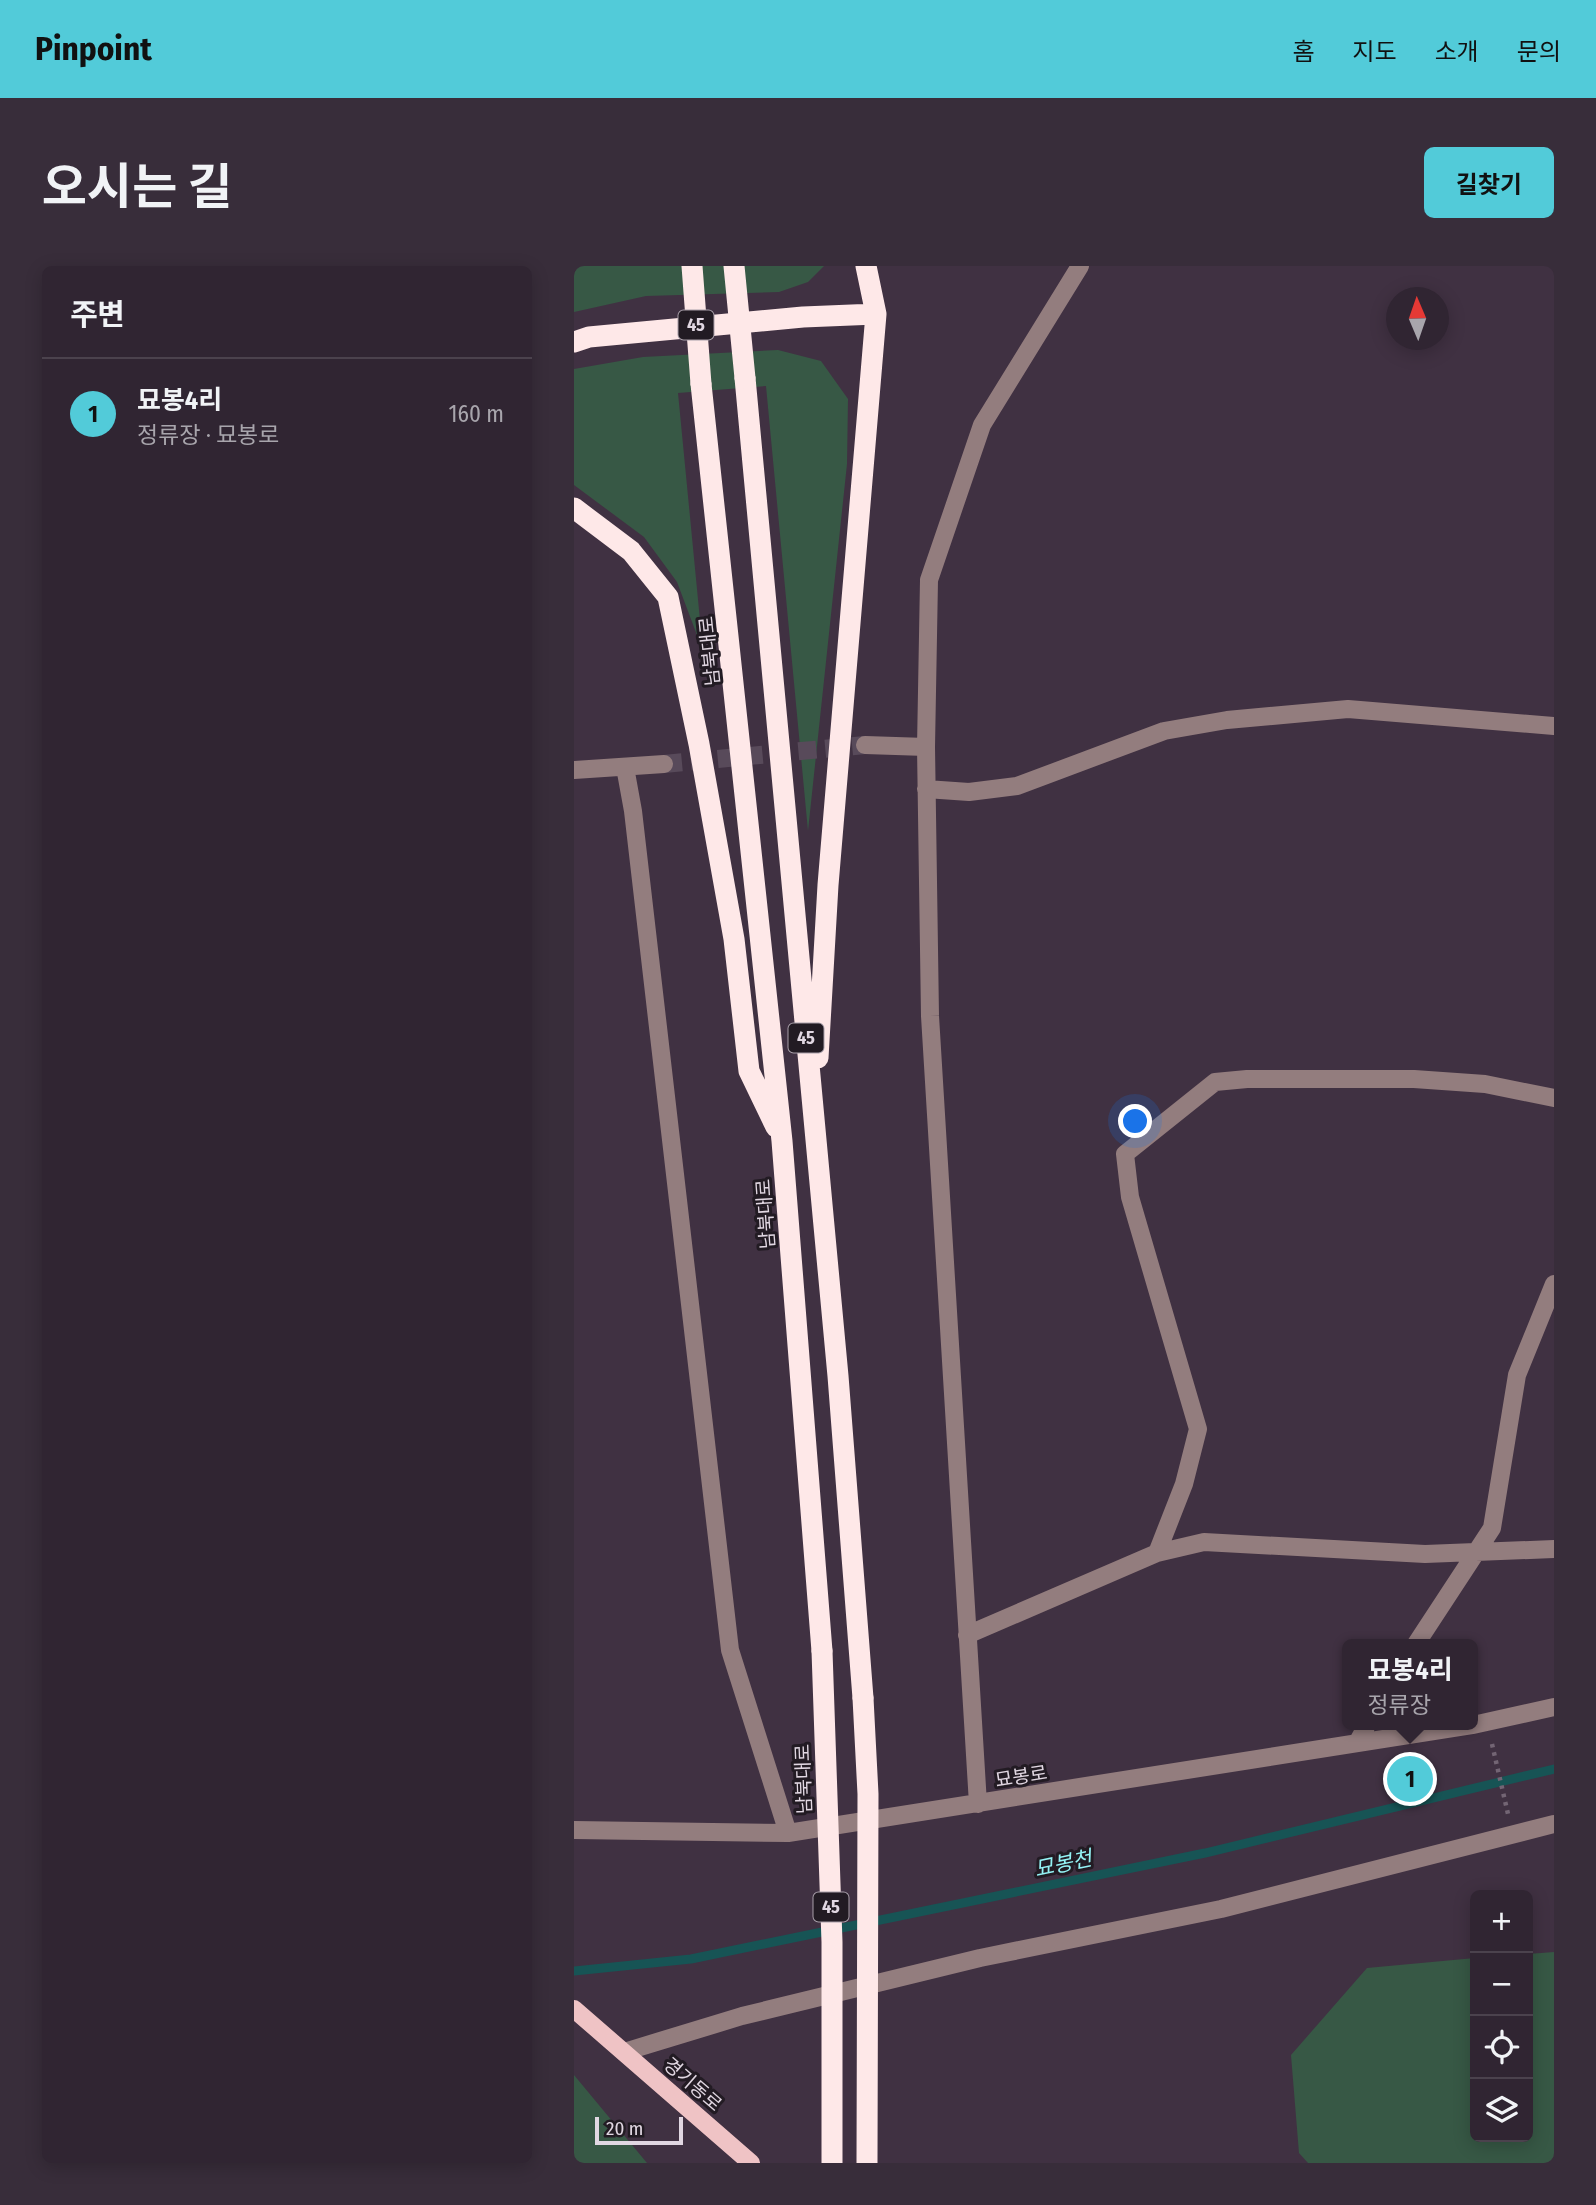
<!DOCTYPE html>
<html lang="ko">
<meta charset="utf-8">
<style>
:root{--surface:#302532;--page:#382d3a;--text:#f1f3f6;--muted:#a8a5ac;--line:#4b424d;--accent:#52cbd9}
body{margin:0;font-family:"Fira Sans Condensed","Noto Sans KR",sans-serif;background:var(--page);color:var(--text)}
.controls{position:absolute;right:21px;bottom:21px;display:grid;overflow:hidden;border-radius:10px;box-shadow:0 4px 18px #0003}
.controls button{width:63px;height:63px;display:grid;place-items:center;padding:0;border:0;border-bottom:2px solid var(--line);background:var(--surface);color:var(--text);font:35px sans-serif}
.compass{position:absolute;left:812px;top:21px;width:63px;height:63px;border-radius:50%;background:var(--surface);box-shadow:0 4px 18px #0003;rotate:358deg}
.scale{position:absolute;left:21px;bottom:18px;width:88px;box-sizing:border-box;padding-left:7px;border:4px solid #e1d7e2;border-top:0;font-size:19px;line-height:24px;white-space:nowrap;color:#e1d7e2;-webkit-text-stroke:5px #221b23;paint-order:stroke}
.you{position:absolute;left:562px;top:856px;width:24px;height:24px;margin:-18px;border:5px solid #fff;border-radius:50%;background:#1a73e8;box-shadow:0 0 0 10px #1a73e833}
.badge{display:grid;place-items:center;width:46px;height:46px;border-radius:50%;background:var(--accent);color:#111;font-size:23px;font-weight:700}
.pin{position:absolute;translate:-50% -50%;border:4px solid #fff;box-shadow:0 2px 7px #0006}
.popup{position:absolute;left:768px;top:1373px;width:136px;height:91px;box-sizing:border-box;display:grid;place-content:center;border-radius:10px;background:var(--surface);filter:drop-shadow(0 2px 5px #0005);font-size:23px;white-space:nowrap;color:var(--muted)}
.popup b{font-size:26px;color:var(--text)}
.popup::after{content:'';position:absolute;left:50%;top:100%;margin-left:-14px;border:14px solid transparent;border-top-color:var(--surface)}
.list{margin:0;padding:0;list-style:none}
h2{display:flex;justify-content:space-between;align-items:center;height:91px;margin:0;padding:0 28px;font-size:30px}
h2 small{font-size:23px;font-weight:400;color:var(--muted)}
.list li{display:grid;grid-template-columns:46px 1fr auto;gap:21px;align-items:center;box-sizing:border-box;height:112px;padding:0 28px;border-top:2px solid var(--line)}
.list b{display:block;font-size:26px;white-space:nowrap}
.list p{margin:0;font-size:23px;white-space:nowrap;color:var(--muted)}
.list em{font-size:23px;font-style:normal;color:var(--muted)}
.icon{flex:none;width:38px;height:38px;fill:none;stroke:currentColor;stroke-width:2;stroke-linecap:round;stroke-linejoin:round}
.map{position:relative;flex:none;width:980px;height:1897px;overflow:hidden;border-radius:10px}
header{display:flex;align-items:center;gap:42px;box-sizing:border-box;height:98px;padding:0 35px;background:var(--accent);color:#111}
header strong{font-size:33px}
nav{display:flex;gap:38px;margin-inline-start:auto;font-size:24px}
.intro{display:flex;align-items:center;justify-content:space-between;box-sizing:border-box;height:168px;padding:0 42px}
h1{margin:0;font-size:49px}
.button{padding:18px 32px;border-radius:10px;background:var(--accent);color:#111;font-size:24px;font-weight:700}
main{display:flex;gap:42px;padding:0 42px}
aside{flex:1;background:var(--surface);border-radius:10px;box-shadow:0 4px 18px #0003}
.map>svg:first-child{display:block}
.green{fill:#375845}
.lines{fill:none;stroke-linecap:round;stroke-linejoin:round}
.stream{stroke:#175455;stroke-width:9}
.minor-tunnel{stroke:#584a5a;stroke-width:18;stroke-dasharray:18 9;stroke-linecap:butt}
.path{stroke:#736574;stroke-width:4.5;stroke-dasharray:3.5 5;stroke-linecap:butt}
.minor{stroke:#937d7e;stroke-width:18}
.major{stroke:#efc3c5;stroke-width:18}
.highway{stroke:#fee8e8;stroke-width:21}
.highway-bridge{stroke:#fee8e8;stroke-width:21}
.labels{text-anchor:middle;stroke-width:6;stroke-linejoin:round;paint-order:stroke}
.shield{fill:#221b23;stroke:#a89fa9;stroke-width:2}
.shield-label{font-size:18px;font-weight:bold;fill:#e1d7e2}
.street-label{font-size:19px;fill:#e1d7e2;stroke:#221b23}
.water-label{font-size:21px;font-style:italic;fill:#94f3f5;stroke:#221b23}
</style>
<header>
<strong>Pinpoint</strong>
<nav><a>홈</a><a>지도</a><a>소개</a><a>문의</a></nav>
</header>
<div class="intro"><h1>오시는 길</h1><a class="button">길찾기</a></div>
<main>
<aside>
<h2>주변<small></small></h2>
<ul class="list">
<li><span class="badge">1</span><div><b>묘봉4리</b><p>정류장 · 묘봉로</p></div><em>160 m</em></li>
</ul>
</aside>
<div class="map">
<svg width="980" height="1897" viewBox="0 0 980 1897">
<rect width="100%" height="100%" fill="#403142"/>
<path class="green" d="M0 0H250L234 16 205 26 72 30 0 46Z
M204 84 247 95 274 133 273 198 234 565 192 120 104 127 129 385 103 316 70 271 0 219V103L69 91Z
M980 1686V1897H734L725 1887 717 1789 793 1702 901 1692V1871H954V1688Z
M0 1809 73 1897H0Z"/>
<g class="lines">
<path class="stream" d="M0 1705 117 1693 631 1587 980 1503"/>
<path class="minor-tunnel" d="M90 498 291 479"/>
<path class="path" d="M918 1478 934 1548"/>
<path class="minor" d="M291 479 352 481
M51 501 59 545 156 1384 214 1567
M0 504 90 498
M352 523 395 526 443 520 590 465 653 454 774 443 980 460
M583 1287 610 1218 624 1163 556 931 551 888 641 816 673 813H840L911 818 980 832
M393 1369 583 1287 630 1276 851 1288 980 1283
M842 1378 918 1262 943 1109 980 1018
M899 1459 980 1441
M783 1477 793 1459
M404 1538 356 750 352 481 355 314 408 159 506 0
M0 1564 214 1567 898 1459
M50 1786 168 1750 406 1692 647 1643 980 1558"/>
<path class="major" d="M0 1743 177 1897"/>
<path class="highway" d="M0 76 15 71 229 51 302 48
M171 112 264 1110 289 1432
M127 118 208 875 248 1385
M0 242 57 285 94 331 125 478 160 673 175 805 202 861
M244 792 254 619 302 48 292 0"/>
<path class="highway-bridge" d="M118 0 127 118
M160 0 171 112
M248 1385 258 1676V1897
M289 1432 294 1528 293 1897"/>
</g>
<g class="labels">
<g class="shield">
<rect x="104.5" y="44.5" width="35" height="29" rx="5"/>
<rect x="214.5" y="757.5" width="35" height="29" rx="5"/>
<rect x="239.5" y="1626.5" width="35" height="29" rx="5"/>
</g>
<g class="shield-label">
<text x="122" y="65">45</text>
<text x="232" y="778">45</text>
<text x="257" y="1647">45</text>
</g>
<g class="street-label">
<text transform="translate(135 385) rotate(-96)" y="7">남북대로</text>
<text transform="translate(191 948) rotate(-94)" y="7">남북대로</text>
<text transform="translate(447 1510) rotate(-9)" y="7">묘봉로</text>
<text transform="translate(229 1513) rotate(-92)" y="7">남북대로</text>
<text transform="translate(119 1818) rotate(41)" y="7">경기동로</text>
</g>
<g class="water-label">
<text transform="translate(489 1598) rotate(-12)" y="7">묘봉천</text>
</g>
</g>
</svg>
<div class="controls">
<button>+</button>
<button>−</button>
<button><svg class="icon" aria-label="locate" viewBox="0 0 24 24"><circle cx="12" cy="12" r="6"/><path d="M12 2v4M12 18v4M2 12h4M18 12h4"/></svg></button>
<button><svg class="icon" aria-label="layers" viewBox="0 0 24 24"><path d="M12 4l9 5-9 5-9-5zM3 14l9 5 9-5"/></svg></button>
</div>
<svg class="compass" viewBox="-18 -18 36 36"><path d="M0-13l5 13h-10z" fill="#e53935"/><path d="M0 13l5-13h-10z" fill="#a8a5ac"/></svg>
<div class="scale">20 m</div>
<div class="you"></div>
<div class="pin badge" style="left:836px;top:1513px">1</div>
<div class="popup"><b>묘봉4리</b>정류장</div>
</div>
</main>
